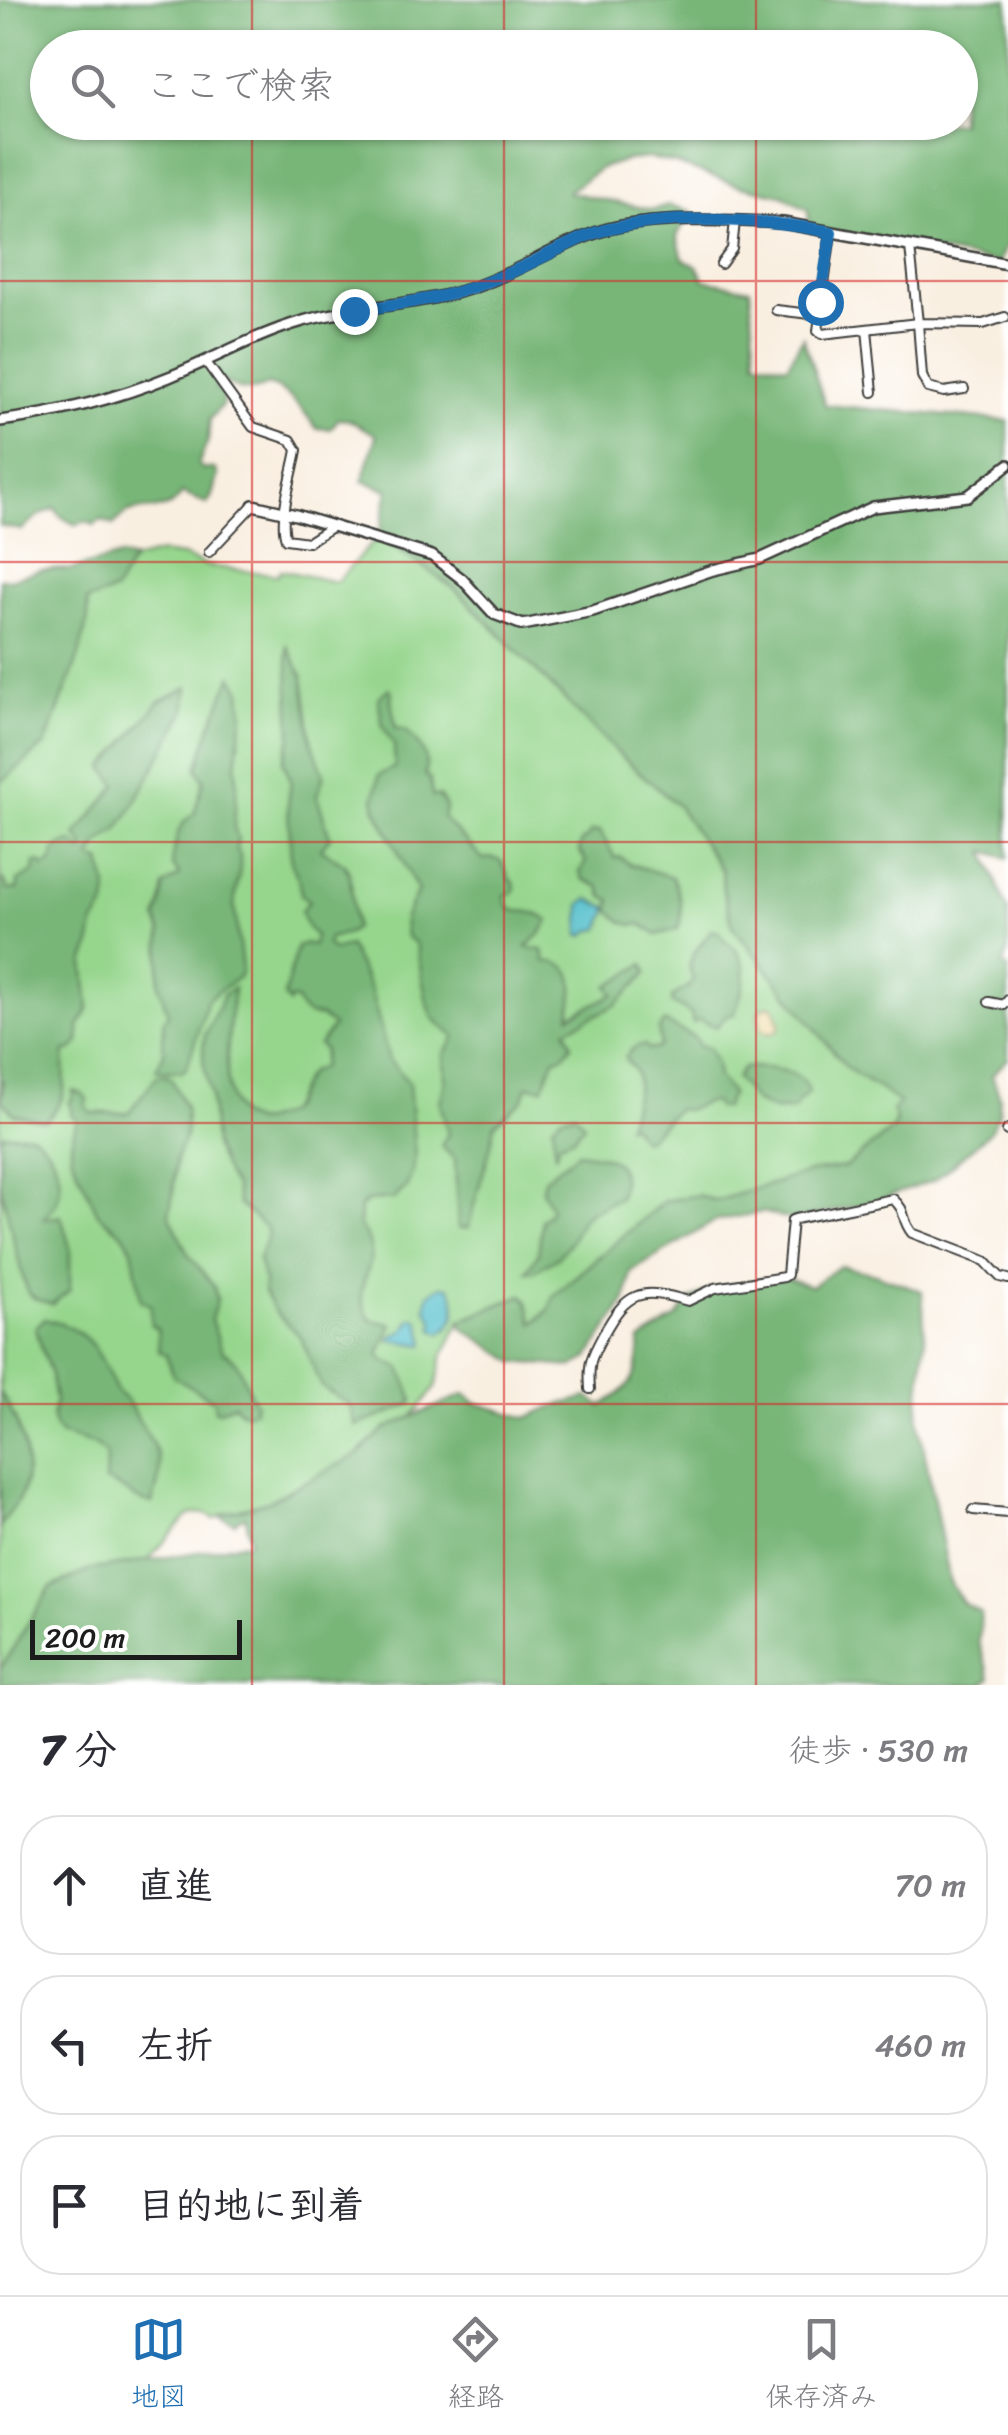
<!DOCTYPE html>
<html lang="ja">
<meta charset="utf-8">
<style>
:root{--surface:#fff;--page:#f7f7f7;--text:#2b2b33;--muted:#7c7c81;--line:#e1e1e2;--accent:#1f6fb2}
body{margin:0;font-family:Sriracha,"Klee One",sans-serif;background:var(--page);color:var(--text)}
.scale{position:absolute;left:30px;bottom:25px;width:212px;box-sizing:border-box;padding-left:10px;border:5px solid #1c1c1c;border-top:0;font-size:28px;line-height:35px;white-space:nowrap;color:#1c1c1c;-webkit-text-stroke:8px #fff;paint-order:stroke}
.stop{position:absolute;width:30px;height:30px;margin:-22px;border:8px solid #1f6fb2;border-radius:50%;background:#fff}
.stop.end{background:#1f6fb2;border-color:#fff;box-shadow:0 2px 10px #0008}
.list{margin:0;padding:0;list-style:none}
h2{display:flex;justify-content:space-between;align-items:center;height:130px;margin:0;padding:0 40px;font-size:42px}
h2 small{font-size:32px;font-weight:400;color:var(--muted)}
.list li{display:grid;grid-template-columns:65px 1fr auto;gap:30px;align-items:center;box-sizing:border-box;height:140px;margin:0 20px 20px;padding:0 20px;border:2px solid var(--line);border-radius:40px}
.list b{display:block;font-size:38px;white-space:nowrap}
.list em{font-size:32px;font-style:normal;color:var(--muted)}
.icon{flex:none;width:55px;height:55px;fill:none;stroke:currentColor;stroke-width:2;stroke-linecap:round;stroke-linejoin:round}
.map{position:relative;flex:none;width:1008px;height:1685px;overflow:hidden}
.search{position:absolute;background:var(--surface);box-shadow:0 2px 8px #0004;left:30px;right:30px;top:30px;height:110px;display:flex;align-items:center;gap:25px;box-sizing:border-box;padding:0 35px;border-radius:55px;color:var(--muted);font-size:38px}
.sheet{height:610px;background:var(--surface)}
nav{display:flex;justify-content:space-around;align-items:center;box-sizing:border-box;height:140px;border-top:2px solid var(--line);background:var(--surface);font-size:28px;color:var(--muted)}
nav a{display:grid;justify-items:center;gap:5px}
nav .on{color:var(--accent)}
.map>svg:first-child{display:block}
.green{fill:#95d58c;stroke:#587854;stroke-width:2.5}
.forest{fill:#78b678;stroke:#4a694a;stroke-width:2.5;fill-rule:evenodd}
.sand{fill:#eeda9e;stroke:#857b5d;stroke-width:2.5}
.water{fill:#52bfcc;stroke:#376e74;stroke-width:2.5}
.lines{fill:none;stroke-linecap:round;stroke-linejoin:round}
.minor-casing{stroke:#3d3c3a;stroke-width:12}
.tertiary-casing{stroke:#3d3c3a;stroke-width:14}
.minor{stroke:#fff;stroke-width:8}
.tertiary{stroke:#fff;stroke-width:9}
.route{stroke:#1f6fb2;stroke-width:12}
.grid{fill:none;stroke:#d62828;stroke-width:2.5;stroke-opacity:0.55}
</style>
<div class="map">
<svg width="1008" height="1685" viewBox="0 0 1008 1685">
<rect width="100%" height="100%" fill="#fff"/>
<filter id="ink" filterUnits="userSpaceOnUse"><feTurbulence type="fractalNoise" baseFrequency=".01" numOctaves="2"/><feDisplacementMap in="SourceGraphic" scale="20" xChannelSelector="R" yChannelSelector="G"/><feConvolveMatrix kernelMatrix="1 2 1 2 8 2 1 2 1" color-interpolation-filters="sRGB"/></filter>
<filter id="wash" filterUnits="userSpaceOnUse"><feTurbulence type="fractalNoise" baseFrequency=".0048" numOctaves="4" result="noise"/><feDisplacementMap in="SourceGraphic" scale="40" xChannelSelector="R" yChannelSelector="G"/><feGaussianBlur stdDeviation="2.25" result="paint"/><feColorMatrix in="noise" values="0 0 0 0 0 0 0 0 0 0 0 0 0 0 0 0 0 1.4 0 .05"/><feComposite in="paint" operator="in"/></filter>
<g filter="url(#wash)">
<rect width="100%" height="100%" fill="#f9efe1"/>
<path class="green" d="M379 536 455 589 623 758 678 806 722 871 723 890 868 1083 884 1090 900 1103 893 1129 845 1167 810 1172 716 1201 698 1195 600 1255 554 1296 552 1307 533 1323 527 1301 522 1295 461 1320 443 1355 436 1387 412 1417 386 1429 358 1454 269 1501 223 1514 214 1519C207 1512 194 1512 187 1517L148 1560 90 1570 50 1588 0 1670V783L45 745 78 658 88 618 87 601 115 591 133 560 161 553 183 556 208 566 278 575 280 570 336 582Z"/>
<path class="forest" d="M0 0H1008V247L1004 248 999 263 809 228 808 210 782 195 741 186 673 163 649 158 627 160 601 168 568 192 652 210 668 205 691 211 677 236 683 259 697 266 704 280 750 289 756 360 787 366 803 337 825 405 1008 421V858L985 851 1008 911V951L1003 966 1008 967V1059L992 1075 1000 1097 999 1114 989 1133 935 1180 867 1204 792 1220 763 1212 715 1221 631 1272 626 1300 588 1358 572 1367 515 1362 462 1328 461 1320 522 1295 527 1301 533 1323C544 1318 551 1308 554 1296L664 1201 698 1195 716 1201 810 1172 845 1167 893 1129 896 1119 892 1110 899 1103C883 1089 865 1081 847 1068L733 927 723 890 722 871 678 806 623 758 455 589 379 536 388 490 363 481 376 435 349 420 338 419 331 429 316 428C305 412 287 389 267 385 250 395 234 390 219 378L216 381V389L222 393 223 404 210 419 208 441 198 465 204 469H215L218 475C213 486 215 495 207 504L182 493C168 519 147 503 127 513 121 516 118 521 114 525L101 520 94 525 86 521 76 525 60 516 55 508 38 516 22 530 0 526ZM48 48H960V122L471 123 478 128 463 122H48Z
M121 556 133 560 115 591 87 601 88 618 78 658 45 745 0 783V579H11L40 570 72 569Z
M287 645 303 677 311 739 324 775 317 796 330 837 321 849 344 864 350 874 355 928 348 933 329 938 327 945 333 950 349 946 371 991 389 1060 409 1083 415 1157 413 1172 406 1187 394 1199 367 1201 360 1207 359 1226C393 1268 342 1278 371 1320L392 1324 379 1355 384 1361 401 1368 413 1399 412 1404 356 1426 349 1404 322 1387 300 1336 275 1312 264 1293V1281L258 1260 268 1235 266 1227 238 1204 235 1187 227 1176 214 1145 211 1097 203 1061V1049L205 1035 224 994 234 988C231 1017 209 1131 263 1121 270 1119 279 1117 285 1113 297 1104 298 1084 309 1073 312 1070 318 1069 322 1067L324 1050 319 1045 333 1026 320 1016C307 1017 301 1012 296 1000L291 999 289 1003 284 996 297 947 306 943 313 945 315 935C307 928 304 922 301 911L309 901 301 894 300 883 291 862 288 804 291 780 283 762 291 737Z
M232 675 241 691 243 714 236 765 237 786 234 826 238 839 236 848 240 855V869L234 904 242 968 240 976 208 999 187 1067 182 1072C173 1070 164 1073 156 1070L164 1053C161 1041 165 1032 163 1021L168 1015 159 985 161 932 157 918 161 905 164 886 180 875 172 865C175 846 175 824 194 814L204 780 197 769 210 728Z
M188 687 185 711 130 812 117 830 98 844 91 858 101 861 108 891 106 905 94 923 90 948 84 963 89 1008 79 1027V1042L72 1050 65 1051C61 1088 74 1090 46 1121L14 1114 2 1101 3 1081 0 1079V877L6 884 7 890 18 889V881L34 872 35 863 41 862 44 867 52 862 54 851 61 845 72 842 82 850 84 845 76 835 117 785 104 768 161 700Z
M389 688 392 692 391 700 396 728 406 730C418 743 430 754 425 774L430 779 432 796H439L446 806 443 818 483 859 493 858 501 861 510 880 514 882 515 890 513 893 505 895C507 917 519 909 534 913 539 915 544 918 549 921L541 933 527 947 543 950 545 961C551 962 557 962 563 965 579 974 572 1001 570 1016L614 994 608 986 644 964 647 973 616 1005 566 1030 572 1045 564 1055 554 1059 543 1088 527 1086 522 1101 495 1124C490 1160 475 1192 469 1228H458L455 1159 441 1146 448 1134 440 1103 445 1081 444 1054 455 1037 433 1018 426 999 416 944 406 936 404 919 418 891 376 809 374 799 379 775 395 767 394 745 383 727 378 698Z
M600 831 615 858 620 857 630 864 672 877C680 895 684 910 678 929L657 935 641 924C625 927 620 921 609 909L611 900 603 896 600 887 583 879 580 872 586 861 579 851 581 842 588 837 590 832Z
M711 930 719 932C724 941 729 943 736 950 752 970 742 994 734 1014L725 1017 717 1027 699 1020 693 1023 691 1014 671 1002 673 996 688 987 693 979C682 958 702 946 711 930Z
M665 1022 695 1038 699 1046 709 1048 716 1063 718 1077 731 1094 724 1108H718L713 1102C698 1101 692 1113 677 1109L647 1139H641L632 1125 627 1126C630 1113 640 1086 636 1073 634 1067 628 1064 625 1058 629 1051 636 1044 645 1045L648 1049H656L660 1046C661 1037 654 1029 665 1022Z
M753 1067C773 1068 805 1070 809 1093L799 1101 794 1110H774L756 1102 736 1078 743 1068Z
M161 1075 171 1078 185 1107 186 1127 185 1137 176 1159 173 1194 169 1214 188 1254 214 1286 217 1300 211 1320 222 1351C245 1362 242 1385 256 1403L254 1410 247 1414 241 1412 234 1404 219 1411 215 1410 214 1400 174 1377 166 1355 159 1351 157 1329 151 1325V1305L141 1301 132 1249 123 1234 98 1214 71 1156V1143L77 1120 71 1114 72 1110 69 1103 72 1099 73 1091 83 1094 87 1099 86 1106 92 1113H128L156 1077Z
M575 1113 584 1124 574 1137 559 1143 555 1156 553 1125 560 1117Z
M3 1134H32C53 1148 69 1182 54 1206 51 1211 47 1214 44 1219L61 1216 70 1248V1290L52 1304 35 1299 28 1292 23 1278 0 1184V1136Z
M578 1152C612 1157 630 1159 619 1198L590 1212 582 1219 571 1241 558 1257 533 1272 527 1271 538 1254 542 1220 549 1213 551 1208 542 1191 544 1179Z
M840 1266 875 1274 922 1291 925 1339 918 1418 950 1582 963 1603 981 1613 979 1642 990 1678 982 1685H613L604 1683 605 1685H0V1669L50 1588 90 1570 216 1549 250 1541 246 1517 238 1519 235 1523 221 1517 223 1514 269 1501 358 1454 386 1428 465 1394 476 1403 527 1418 551 1407 588 1397 601 1406C634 1385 637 1380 640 1341L677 1317 688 1301 715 1288 784 1277 811 1286Z
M44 1319C93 1330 97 1351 118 1393 128 1399 132 1409 138 1419 159 1454 167 1461 152 1503 133 1502 123 1485 105 1481L106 1455 96 1445 60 1434 54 1426 52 1417 55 1401 51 1375 35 1328Z
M0 1392C18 1418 34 1460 22 1493 18 1504 6 1516 0 1527Z"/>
<path class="sand" d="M770 1005 775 1009 780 1024 777 1031 769 1034 761 1029 758 1014 762 1008Z"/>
<path class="water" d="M589 899 607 907 608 911 600 929 589 931 584 936 580 935C579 931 581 910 581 904Z
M441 1286 450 1287C458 1302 459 1323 441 1333L433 1329 434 1321 426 1308 429 1294Z
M416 1318 419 1320 425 1342 424 1345 390 1340 392 1336 404 1331 411 1319Z"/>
</g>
<g filter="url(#ink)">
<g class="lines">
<g class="minor-casing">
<path id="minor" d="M831 232 818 331 822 334 918 323 910 247
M721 264 732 249 735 221
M776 310 819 315
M867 329 873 392
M206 362 253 427 291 440 297 450C293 474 278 518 286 539L308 542 333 526
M964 389 944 392 928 388 922 376 918 323 983 324 1005 317
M209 552 253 505
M989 1002 1004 1005 1008 1000
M1007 1131 1008 1129
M590 1389C588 1363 591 1357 603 1335 627 1291 640 1287 688 1301L715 1288 784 1277 787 1275 792 1220 795 1219 893 1199C908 1212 900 1218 912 1233L985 1261 1000 1277 1008 1279
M973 1510 1008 1513"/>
</g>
<g class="tertiary-casing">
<path id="tertiary" d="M0 421C59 413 115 399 169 377 214 359 257 334 303 321 360 305 420 306 475 287 519 272 557 245 601 231 648 216 733 220 783 223L1008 264
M253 505 296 515 432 556 462 579 494 614 523 625 593 611 713 570 760 559 873 507 968 496 1008 465"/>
</g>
<use href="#minor" class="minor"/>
<use href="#tertiary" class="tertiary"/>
</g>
</g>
<g class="lines" filter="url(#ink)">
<path class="route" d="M354 311C396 304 441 300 482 284 503 276 524 267 545 256 566 246 586 234 609 229 678 214 762 219 831 232L820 302"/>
</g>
<path class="grid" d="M252 0V48M504 0V48M756 0V48M252 122V1685M504 122V1685M756 122V1685M0 281H1008M0 562H1008M0 842H1008M0 1123H1008M0 1404H1008"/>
</svg>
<div class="scale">200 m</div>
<div class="stop" style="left:820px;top:302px"></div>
<div class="stop end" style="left:354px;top:311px"></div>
<div class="search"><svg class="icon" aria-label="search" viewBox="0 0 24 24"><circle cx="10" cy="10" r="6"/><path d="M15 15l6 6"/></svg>ここで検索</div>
</div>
<section class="sheet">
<h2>7 分<small>徒歩 · 530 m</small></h2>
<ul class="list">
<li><svg class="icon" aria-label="ahead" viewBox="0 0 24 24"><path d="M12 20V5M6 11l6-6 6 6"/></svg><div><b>直進</b></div><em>70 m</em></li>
<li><svg class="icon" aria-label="left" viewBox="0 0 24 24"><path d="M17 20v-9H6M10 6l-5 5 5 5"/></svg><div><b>左折</b></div><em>460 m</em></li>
<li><svg class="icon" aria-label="arrive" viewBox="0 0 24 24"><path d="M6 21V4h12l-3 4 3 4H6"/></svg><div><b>目的地に到着</b></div></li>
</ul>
</section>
<nav>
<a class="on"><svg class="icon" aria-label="map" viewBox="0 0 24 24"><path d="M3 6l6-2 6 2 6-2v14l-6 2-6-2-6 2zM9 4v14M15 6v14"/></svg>地図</a>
<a><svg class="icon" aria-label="directions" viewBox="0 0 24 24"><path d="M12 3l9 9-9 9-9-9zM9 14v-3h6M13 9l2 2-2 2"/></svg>経路</a>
<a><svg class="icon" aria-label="saved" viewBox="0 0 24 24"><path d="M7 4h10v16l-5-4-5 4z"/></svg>保存済み</a>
</nav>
